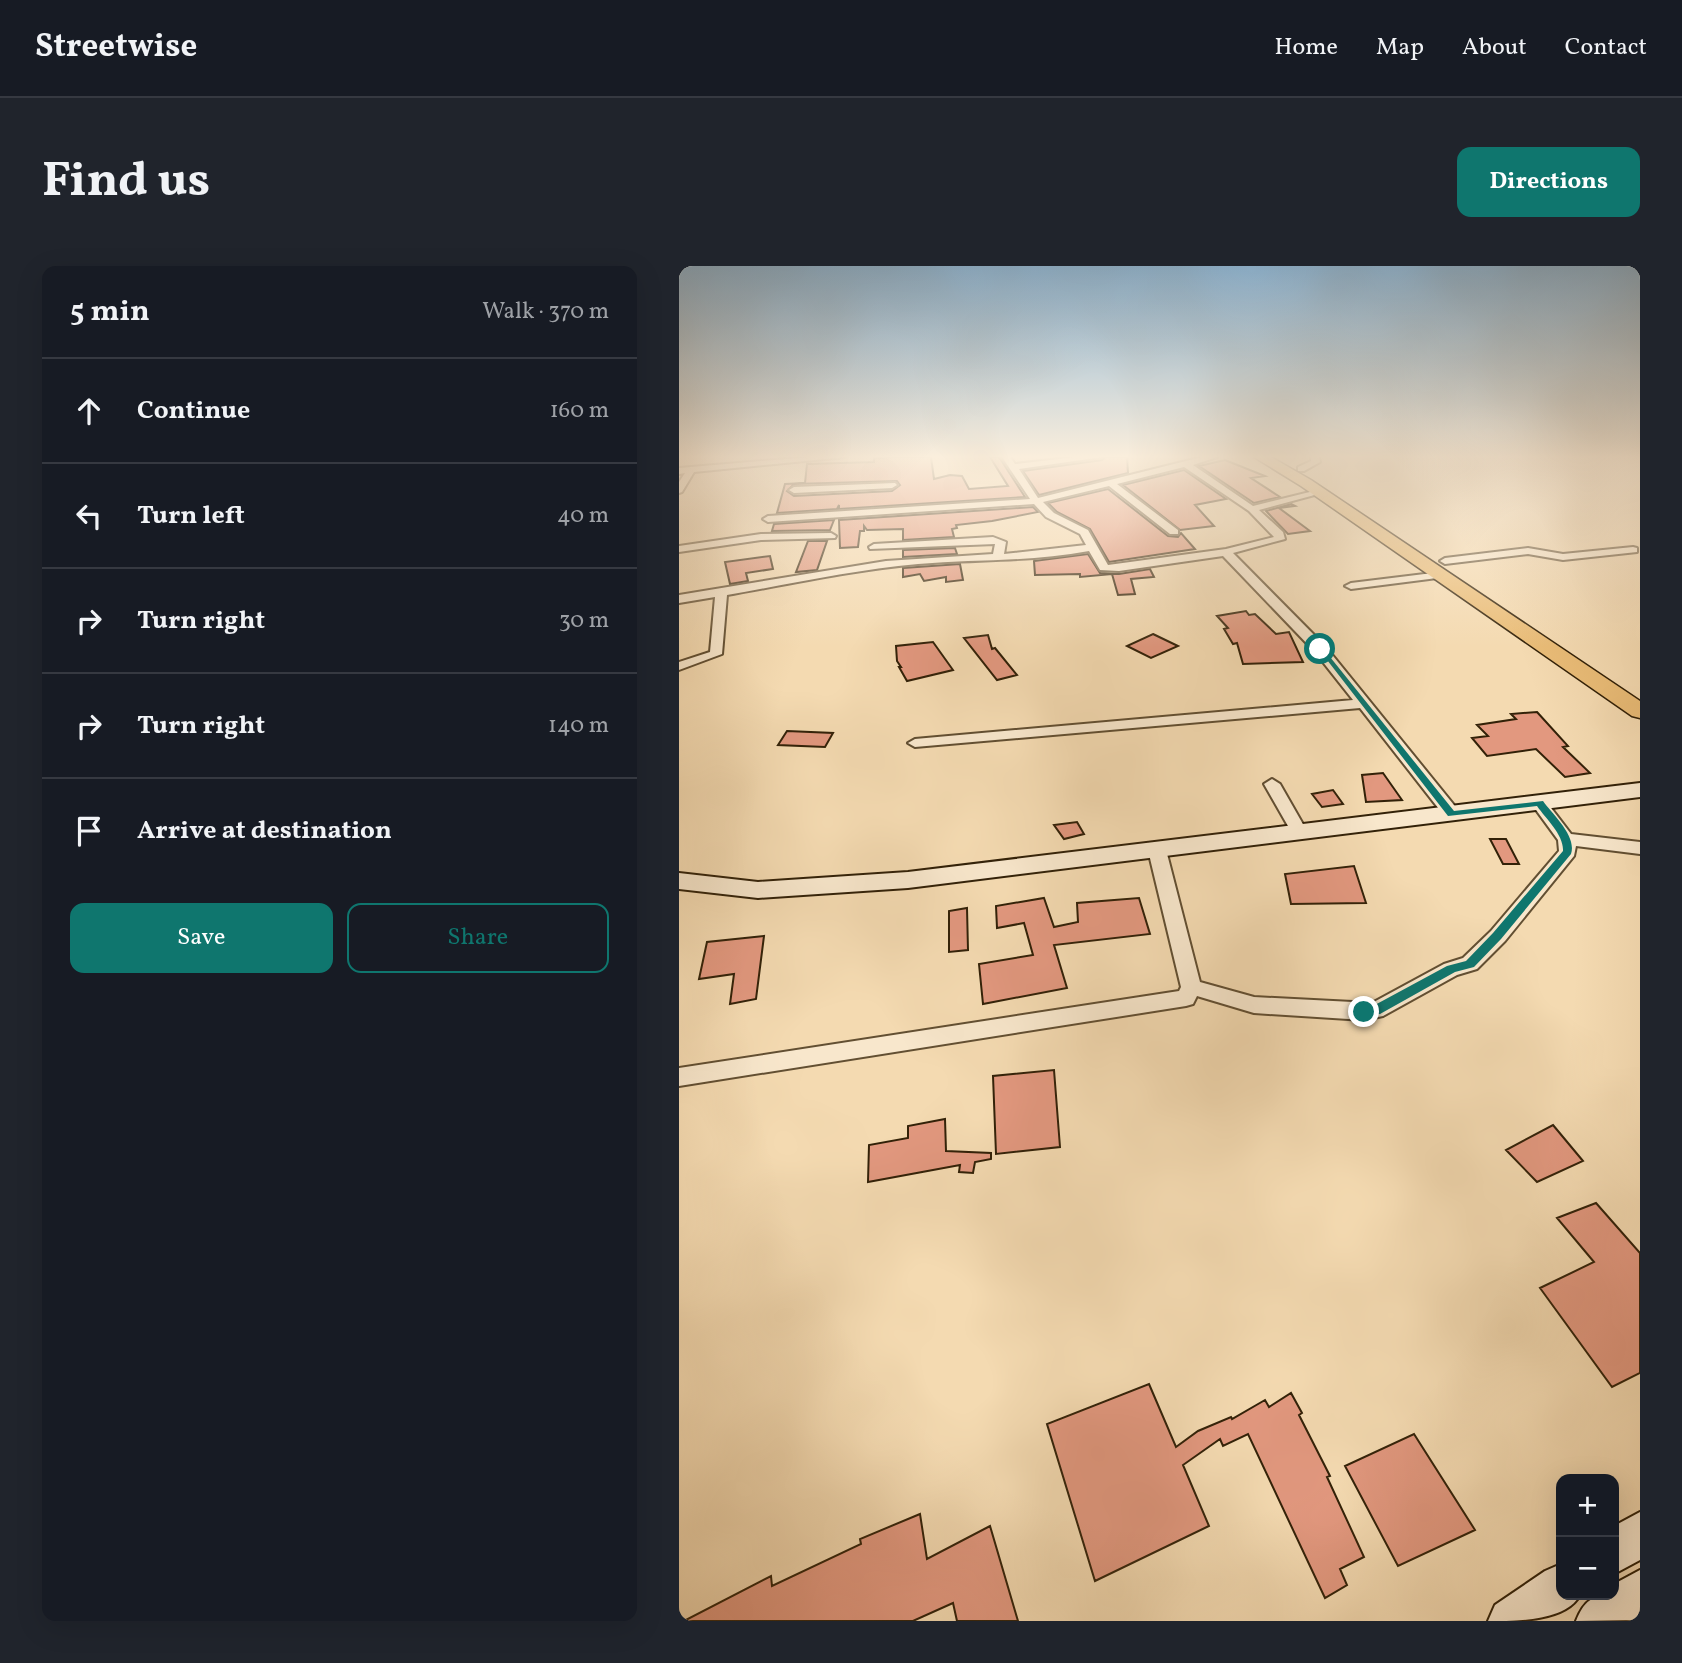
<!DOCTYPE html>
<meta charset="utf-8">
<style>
:root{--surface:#171b24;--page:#20242c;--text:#f1f3f6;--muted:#9ea1a6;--line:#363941;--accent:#0f766e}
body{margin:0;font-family:Vollkorn,serif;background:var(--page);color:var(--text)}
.controls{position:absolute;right:21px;bottom:21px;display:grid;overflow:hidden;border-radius:14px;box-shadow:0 7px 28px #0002}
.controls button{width:63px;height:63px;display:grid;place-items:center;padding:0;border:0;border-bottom:2px solid var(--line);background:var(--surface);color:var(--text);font:35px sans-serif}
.stop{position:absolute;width:21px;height:21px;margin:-16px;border:5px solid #0f766e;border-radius:50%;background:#fff}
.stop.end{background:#0f766e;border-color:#fff;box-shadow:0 2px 7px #0008}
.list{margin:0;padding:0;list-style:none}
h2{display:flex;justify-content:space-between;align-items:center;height:91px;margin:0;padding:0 28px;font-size:30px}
h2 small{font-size:23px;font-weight:400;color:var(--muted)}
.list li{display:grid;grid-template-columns:46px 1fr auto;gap:21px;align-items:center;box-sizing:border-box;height:105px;padding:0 28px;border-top:2px solid var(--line)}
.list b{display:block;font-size:26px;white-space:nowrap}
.list em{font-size:23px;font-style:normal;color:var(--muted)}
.actions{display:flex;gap:14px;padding:21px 28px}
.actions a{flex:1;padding:16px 0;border:2px solid var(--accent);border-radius:14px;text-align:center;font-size:24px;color:var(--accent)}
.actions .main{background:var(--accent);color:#fff}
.icon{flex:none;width:38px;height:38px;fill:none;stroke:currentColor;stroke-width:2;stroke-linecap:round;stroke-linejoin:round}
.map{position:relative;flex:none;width:961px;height:1355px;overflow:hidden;border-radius:14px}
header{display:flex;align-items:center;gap:42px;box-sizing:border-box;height:98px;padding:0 35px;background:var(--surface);border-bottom:2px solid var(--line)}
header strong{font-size:33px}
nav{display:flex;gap:38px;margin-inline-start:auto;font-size:24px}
.intro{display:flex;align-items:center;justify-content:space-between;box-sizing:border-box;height:168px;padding:0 42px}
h1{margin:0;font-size:49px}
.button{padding:18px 32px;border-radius:14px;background:var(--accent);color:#fff;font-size:24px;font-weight:700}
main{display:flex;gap:42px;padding:0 42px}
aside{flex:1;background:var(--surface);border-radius:14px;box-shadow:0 7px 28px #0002}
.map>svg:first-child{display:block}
.building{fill:#e2987f;stroke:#322108;stroke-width:2;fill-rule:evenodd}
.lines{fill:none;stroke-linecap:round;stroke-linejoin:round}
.street-casing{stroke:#624f32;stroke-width:4}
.secondary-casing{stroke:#322108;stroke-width:4}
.primary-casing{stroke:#322108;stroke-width:3}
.street{fill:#f8e7cc;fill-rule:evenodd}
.secondary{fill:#f8e7cc;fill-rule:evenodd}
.primary{fill:#eabd78;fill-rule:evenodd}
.route{fill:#0f766e}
</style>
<header>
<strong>Streetwise</strong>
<nav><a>Home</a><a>Map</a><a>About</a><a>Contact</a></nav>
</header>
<div class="intro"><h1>Find us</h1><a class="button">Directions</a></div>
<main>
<aside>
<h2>5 min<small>Walk · 370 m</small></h2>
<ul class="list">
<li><svg class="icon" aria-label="ahead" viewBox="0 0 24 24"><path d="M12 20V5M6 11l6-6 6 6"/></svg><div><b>Continue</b></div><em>160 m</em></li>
<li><svg class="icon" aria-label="left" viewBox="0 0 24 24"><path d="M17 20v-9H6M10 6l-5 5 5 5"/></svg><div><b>Turn left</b></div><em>40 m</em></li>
<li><svg class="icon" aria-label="right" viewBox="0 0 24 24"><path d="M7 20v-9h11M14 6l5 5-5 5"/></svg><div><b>Turn right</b></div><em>30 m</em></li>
<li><svg class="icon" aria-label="right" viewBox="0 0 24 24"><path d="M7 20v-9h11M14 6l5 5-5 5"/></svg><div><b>Turn right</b></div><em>140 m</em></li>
<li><svg class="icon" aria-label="arrive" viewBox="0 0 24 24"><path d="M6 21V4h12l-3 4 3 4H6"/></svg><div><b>Arrive at destination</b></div></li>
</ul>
<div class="actions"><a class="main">Save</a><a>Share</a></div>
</aside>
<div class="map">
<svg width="961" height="1355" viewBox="0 0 961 1355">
<rect width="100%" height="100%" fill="#f4dab1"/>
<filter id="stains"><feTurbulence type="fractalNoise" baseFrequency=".00286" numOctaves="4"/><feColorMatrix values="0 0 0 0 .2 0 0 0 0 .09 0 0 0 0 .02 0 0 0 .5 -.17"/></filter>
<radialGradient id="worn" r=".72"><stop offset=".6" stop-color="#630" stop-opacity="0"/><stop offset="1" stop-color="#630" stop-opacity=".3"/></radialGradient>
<path class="building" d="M215 191H252L255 213 271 209 283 210 290 223 329 220 311 191H320L346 231 160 243V239L158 243 98 247 106 218 126 217 128 198 195 196V192ZM218 215 221 219 213 225 115 230 108 225 115 218Z
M426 191H448L449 207 360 229 344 205 423 194Z
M546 194 586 210 572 212 601 231 575 237 520 200Z
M505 204 547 233 516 239 535 260 501 264 444 219Z
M429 223 489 270 499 271 502 267 516 283 430 296 411 263 378 246 369 237Z
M612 238 616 240 600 242 631 265 609 268 587 245Z
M354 241 359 246 313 255 277 259 278 262 273 263 275 271 224 274V263L188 264 185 260V265H181L179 281 161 282 160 254Z
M155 254 151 264 93 265 95 258Z
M129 275H148L138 304 117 306Z
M276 282 278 288 224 291V284Z
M409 288 421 307 440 308 471 303 475 311 452 313 456 328 439 329 433 308 401 311V308L356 309 355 295Z
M91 290 94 303 67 307 69 315 51 318 46 296Z
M281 298 284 314 267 316V311L245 315 241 308 224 311V302Z
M567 345 570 349 576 348 597 368 610 366 624 396 564 398 558 377 554 378 545 363 549 362 538 350Z
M474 368 499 380 472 392 448 380Z
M309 369 313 383 316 382 338 409 318 414 285 372Z
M254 376 274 404 228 415 220 401H222L218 395 217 380Z
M858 446 889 480 884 481 911 507 886 511 857 483 808 490 793 472 809 470 798 459 837 453 832 448Z
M108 465 154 467 146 481 99 479Z
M704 507 723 534 687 536 683 509Z
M654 524 664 538 643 541 633 528Z
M398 556 405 568 385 573 375 559Z
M811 573H827L840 598H824Z
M675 600 687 637 612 638 606 608Z
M365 632 375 661 399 656 398 637 460 632 471 668 375 679 388 722 304 738 300 698 354 689 345 657 318 662 317 640Z
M288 642 289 684 270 686V645Z
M85 670 77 733 51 738 55 708 20 713 28 676Z
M375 804 381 881 317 888 314 810Z
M266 853 267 885 312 887V893L296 896 294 907 280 906 281 899 189 916 190 879 229 872V860Z
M874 859 904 895 858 916 827 884Z
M917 937 961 987V1107L933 1121 861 1022 915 996 878 952Z
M470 1118 497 1181 519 1165 552 1151 553 1153 586 1134 590 1141 612 1127 623 1147 620 1149 651 1210 648 1211 685 1291 661 1303 668 1319 646 1332 569 1168 544 1180 541 1173 504 1199 530 1260 416 1315 368 1158Z
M735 1168 796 1264 719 1300 666 1200Z
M241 1248 248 1293 311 1260 339 1355H278L274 1337 234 1355H5L92 1310 93 1320 182 1278 181 1273Z"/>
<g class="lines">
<g class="street-casing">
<path id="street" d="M131 191H166L15 206 3 226 0 227V216L6 207 0 208V202Z
M323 191H331L336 198 397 191H423L340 203 359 232 523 191H538L514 199 574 240 643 223V227L580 244 604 266 606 273 554 287 646 380 779 544 781 548 779 552H767L681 442 236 481 229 477 236 473 674 434 636 386 544 290 440 305 421 304 410 285C353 296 296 293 239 298 174 304 111 318 48 329L43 388 0 404V396L31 386 36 331 0 337V329L207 295 314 288 316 278 191 283 190 281 195 278 314 271 327 276 325 288 407 279 401 268 367 251 355 238 89 256 84 253 89 250 351 233ZM505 201 570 245 595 271 547 283 429 299 409 264 375 247 364 236 430 220 491 268H499V264L438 218Z
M632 191H640L641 196 625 205H619V201L632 195Z
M216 217 218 219 213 222 115 227 110 224 115 221Z
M152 267 157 270 156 272 82 274 0 286V280L82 268Z
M954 281 958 282V286L884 294 849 288 766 298 761 295 766 292 849 282 884 288Z
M762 306 766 307V311L672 323 666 320 672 317Z
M593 513 601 518 629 567 627 571H615L613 567 585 518Z
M860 532 866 534 892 568 961 576V588L897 580 895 590 826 675 798 703 778 709 704 750 685 754 575 747 518 730 514 738 507 740 0 820V802L500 725 502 721 469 584 478 578 487 584 521 716 575 731 693 737 765 698 784 692 812 665 880 585 879 574 852 537Z"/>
</g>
<g class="secondary-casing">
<path id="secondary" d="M961 517V531L229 622 79 632 0 623V607L79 616 229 606Z
M961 1246V1294L935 1308V1260Z
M882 1298V1329H901C887 1355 839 1355 809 1355L816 1339 866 1305Z
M961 1304V1354L897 1355C905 1335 913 1329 935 1329V1318Z"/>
</g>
<g class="primary-casing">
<path id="primary" d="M575 191H592L632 214 961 435V452L953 450 622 220Z"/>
</g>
<use href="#street" class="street"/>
<use href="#secondary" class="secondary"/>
<use href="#primary" class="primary"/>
</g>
<linearGradient id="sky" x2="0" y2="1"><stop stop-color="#8cb5d5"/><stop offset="0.5" stop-color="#faeedc"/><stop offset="1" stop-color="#faeedc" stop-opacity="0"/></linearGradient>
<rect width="961" height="381" fill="url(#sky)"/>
<path class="route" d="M638 381H643L775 545 864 535C874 549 898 570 892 588L822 673 795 701 776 706 701 748 680 750V743L694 740 768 700 787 695 814 667 884 585C885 569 867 553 858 540L769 550Z"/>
<rect width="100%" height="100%" filter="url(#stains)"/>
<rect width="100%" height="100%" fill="url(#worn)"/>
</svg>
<div class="controls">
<button>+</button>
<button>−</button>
</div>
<div class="stop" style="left:641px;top:383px"></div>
<div class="stop end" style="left:685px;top:746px"></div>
</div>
</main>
